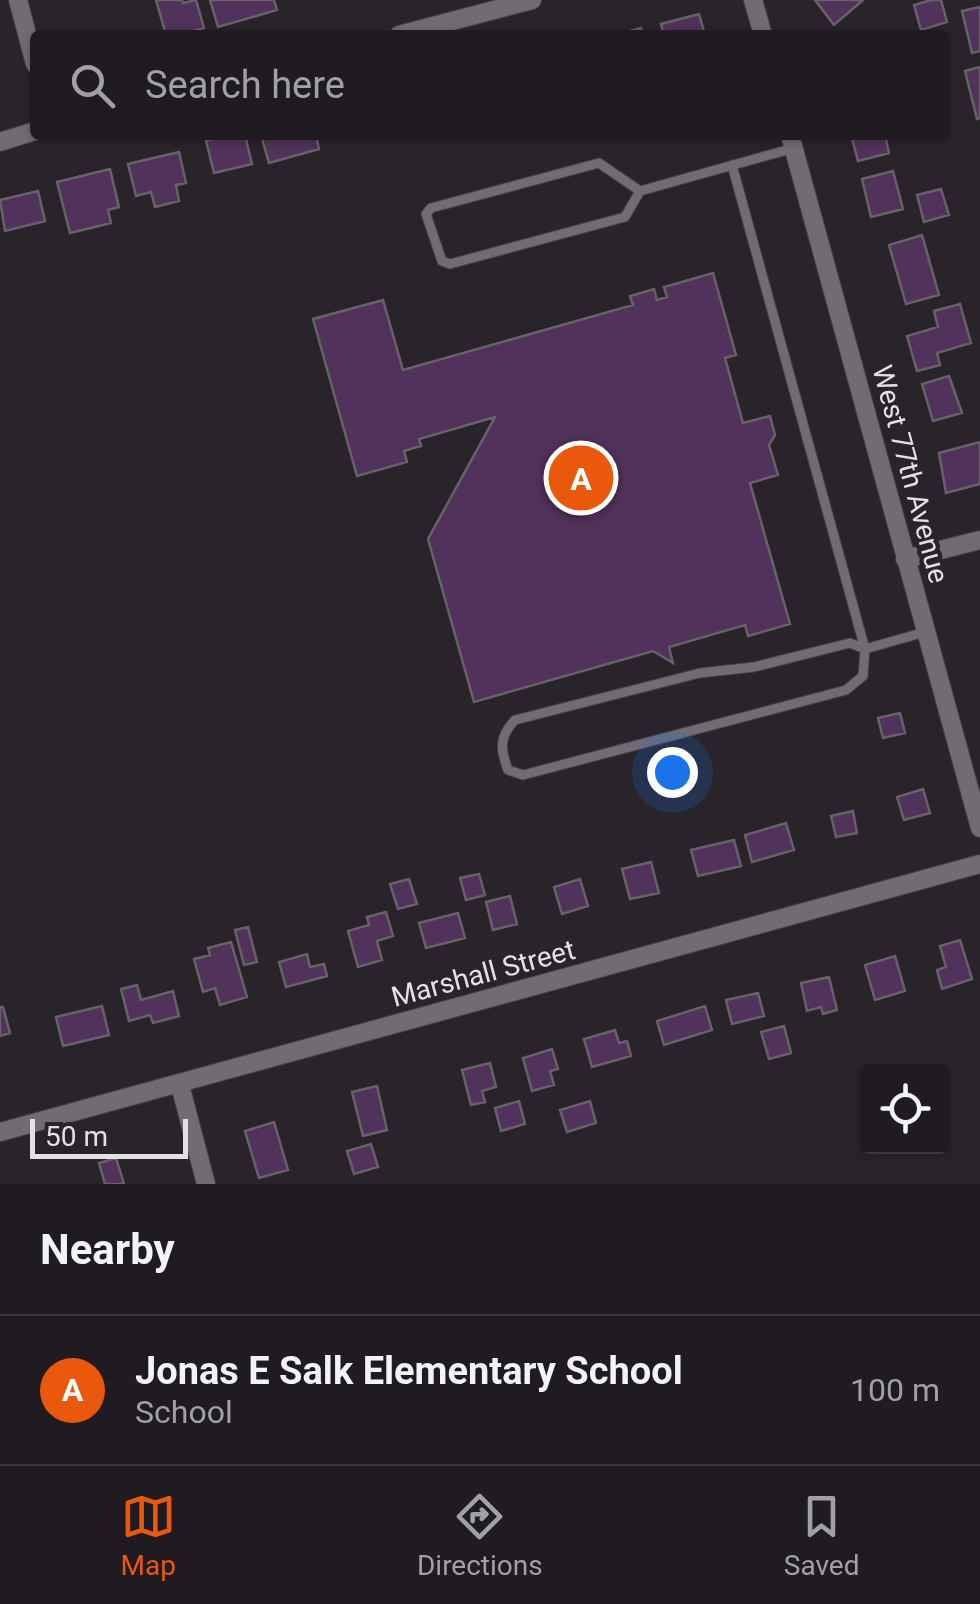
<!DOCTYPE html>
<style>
:root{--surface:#1f1b20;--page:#272429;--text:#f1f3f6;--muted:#a1a1a5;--line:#3c393e;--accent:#ea580c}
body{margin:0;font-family:Roboto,sans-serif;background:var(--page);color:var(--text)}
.controls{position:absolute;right:30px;bottom:30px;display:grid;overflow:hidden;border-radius:10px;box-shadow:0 2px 8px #0004}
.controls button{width:90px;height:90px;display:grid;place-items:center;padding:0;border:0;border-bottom:2px solid var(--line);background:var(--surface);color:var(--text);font:50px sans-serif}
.scale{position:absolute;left:30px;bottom:25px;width:158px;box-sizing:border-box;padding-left:10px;border:5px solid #e4e1e5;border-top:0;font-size:28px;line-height:35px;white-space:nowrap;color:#e4e1e5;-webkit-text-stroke:8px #29242a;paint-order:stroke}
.you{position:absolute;left:672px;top:772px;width:35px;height:35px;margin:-25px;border:8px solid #fff;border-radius:50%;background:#1a73e8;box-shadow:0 0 0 15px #1a73e833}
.badge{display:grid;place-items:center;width:65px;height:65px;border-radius:50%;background:var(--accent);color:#fff;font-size:32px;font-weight:700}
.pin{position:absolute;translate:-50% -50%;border:5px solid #fff;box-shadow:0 2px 10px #0006}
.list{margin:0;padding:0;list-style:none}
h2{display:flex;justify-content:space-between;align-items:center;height:130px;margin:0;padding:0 40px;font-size:42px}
h2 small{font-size:32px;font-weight:400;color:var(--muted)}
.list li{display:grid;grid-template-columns:65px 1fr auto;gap:30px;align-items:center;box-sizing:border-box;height:150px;padding:0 40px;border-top:2px solid var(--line)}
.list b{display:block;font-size:38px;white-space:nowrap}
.list p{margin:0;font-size:32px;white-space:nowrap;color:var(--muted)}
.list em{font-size:32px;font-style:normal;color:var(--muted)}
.icon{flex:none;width:55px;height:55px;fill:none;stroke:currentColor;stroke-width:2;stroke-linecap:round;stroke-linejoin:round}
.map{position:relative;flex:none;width:980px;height:1184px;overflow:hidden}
.search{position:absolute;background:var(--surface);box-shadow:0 2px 8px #0004;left:30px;right:30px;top:30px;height:110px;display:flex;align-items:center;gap:25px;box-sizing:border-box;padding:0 35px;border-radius:10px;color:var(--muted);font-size:38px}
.sheet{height:280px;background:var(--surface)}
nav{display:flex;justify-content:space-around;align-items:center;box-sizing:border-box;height:140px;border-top:2px solid var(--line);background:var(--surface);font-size:28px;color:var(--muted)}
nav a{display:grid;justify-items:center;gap:5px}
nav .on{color:var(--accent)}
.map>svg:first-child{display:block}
.building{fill:#51325a;stroke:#676269;stroke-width:2.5}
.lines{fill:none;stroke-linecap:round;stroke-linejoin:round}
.service-casing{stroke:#444045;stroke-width:11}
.minor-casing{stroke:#444045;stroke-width:20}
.service{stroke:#716c73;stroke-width:9}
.minor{stroke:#716c73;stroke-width:18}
.labels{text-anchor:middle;stroke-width:9;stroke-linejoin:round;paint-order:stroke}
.street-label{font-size:28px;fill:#e4e1e5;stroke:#29242a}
</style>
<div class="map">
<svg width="980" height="1184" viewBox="0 0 980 1184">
<rect width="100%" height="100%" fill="#29242a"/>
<path class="building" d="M156 0H182L183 3 196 0 204 28 189 32 190 35H166Z
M210 0H274L277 10 218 27Z
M815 0H863L834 25Z
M931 0H941L947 22 921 30 914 5Z
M980 7V51L972 53 962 11Z
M699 14 705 35H664L661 24Z
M641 28 643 35H615Z
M980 67V118L977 119 965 71Z
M230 135H245L252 164 214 173 206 141Z
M261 135H316L319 149 269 163Z
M851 135H885L889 153 858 161Z
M179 152 186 183 176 185 179 201 155 207 151 192 136 196 128 164Z
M110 169 119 207 108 210 111 223 70 233 57 182Z
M893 171 903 209 871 217 862 179Z
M941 189 949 215 924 222 917 195Z
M38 191 45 221 5 231 0 200Z
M922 235 939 295 906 304 889 245Z
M713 273 736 355 725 358 743 423 770 416 775 435 769 445 778 475 750 483 790 624 748 636 745 625 669 647 673 663 653 651 474 702 428 539 495 417 419 439 421 446 404 451 407 462 357 476 313 319 383 300 403 370 633 305 630 296 654 289 657 300 667 297 664 287Z
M960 304 971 343 937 353 940 365 917 371 907 336 938 327 934 311Z
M949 376 962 413 933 421 922 384Z
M980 442V484L946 493 939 453Z
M900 713 905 733 883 738 878 718Z
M923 789 930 813 904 820 897 797Z
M853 811 857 833 836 837 831 816Z
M786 823 794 850 752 862 745 835Z
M734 840 741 866 698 876 691 850Z
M651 862 659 893 630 899 622 869Z
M479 874 485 895 466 900 460 878Z
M409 879 417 904 398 909 390 884Z
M580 879 588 906 562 914 554 887Z
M510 896 517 924 493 930 486 902Z
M386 912 393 936 377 941 382 960 358 967 348 931 369 925 367 917Z
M458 913 465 938 426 948 419 923Z
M248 927 257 962 244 965 235 930Z
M960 940 972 979 942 989 937 970 946 967 940 946Z
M231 942 247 997 220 1005 215 988 203 992 194 959 210 955 208 948Z
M307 954 310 967 324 964 327 976 286 987 279 962Z
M895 956 905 991 875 1000 865 965Z
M829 977 837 1010 823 1014 821 1007 807 1011 801 983Z
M137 985 141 1000 173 991 179 1016 153 1023 150 1015 129 1021 121 989Z
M758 993 764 1016 732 1024 726 1000Z
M102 1006 109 1035 63 1046 56 1017Z
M705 1006 712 1030 664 1045 657 1021Z
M0 1007H3L10 1033 0 1036Z
M784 1026 791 1053 769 1059 761 1032Z
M615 1030 619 1043 627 1041 631 1056 592 1067 584 1039Z
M552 1049 558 1069 550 1071 554 1085 532 1091 523 1058Z
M490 1063 496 1087 482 1091 485 1102 471 1105 462 1070Z
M377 1086 387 1130 363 1136 352 1092Z
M519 1101 525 1124 501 1131 495 1108Z
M590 1101 596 1123 567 1132 560 1110Z
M274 1122 288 1170 259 1178 245 1131Z
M371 1144 378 1167 354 1174 347 1151Z
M116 1158 124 1184H105L99 1163Z"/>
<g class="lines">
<g class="service-casing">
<path id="service" d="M732 165 865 649 863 676 846 690 523 775 508 770C500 749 499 737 515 720L700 673 754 667 850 643 865 649 925 632
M640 191 625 217 450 264 442 261 426 214 431 208 599 163 640 191 794 148"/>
</g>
<g class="minor-casing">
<path id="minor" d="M18 0 35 64
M753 0 763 35
M399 35 532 0
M790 135 980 828
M0 142 35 131
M905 559 980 540
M180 1085 206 1184
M0 1132 980 864"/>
</g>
<use href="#service" class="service"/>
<use href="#minor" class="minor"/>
</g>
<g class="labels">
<g class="street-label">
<text transform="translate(911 474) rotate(75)" y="10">West 77th Avenue</text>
<text transform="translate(483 973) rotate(-15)" y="10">Marshall Street</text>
</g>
</g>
</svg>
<div class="controls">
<button><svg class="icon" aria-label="locate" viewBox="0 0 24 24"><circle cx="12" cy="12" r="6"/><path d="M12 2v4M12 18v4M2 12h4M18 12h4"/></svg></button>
</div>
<div class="scale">50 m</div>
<div class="you"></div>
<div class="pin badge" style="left:581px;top:478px">A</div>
<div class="search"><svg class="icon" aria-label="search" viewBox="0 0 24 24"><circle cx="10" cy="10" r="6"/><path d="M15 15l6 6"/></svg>Search here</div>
</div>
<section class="sheet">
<h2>Nearby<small></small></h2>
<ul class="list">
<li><span class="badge">A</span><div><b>Jonas E Salk Elementary School</b><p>School</p></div><em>100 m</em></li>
</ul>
</section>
<nav>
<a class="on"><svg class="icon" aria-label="map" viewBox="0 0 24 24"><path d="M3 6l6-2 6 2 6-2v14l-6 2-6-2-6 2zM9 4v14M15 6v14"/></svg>Map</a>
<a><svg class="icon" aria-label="directions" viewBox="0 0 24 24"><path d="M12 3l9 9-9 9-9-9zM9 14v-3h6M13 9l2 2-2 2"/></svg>Directions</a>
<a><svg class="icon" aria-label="saved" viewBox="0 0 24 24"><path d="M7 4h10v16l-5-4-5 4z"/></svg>Saved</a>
</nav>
